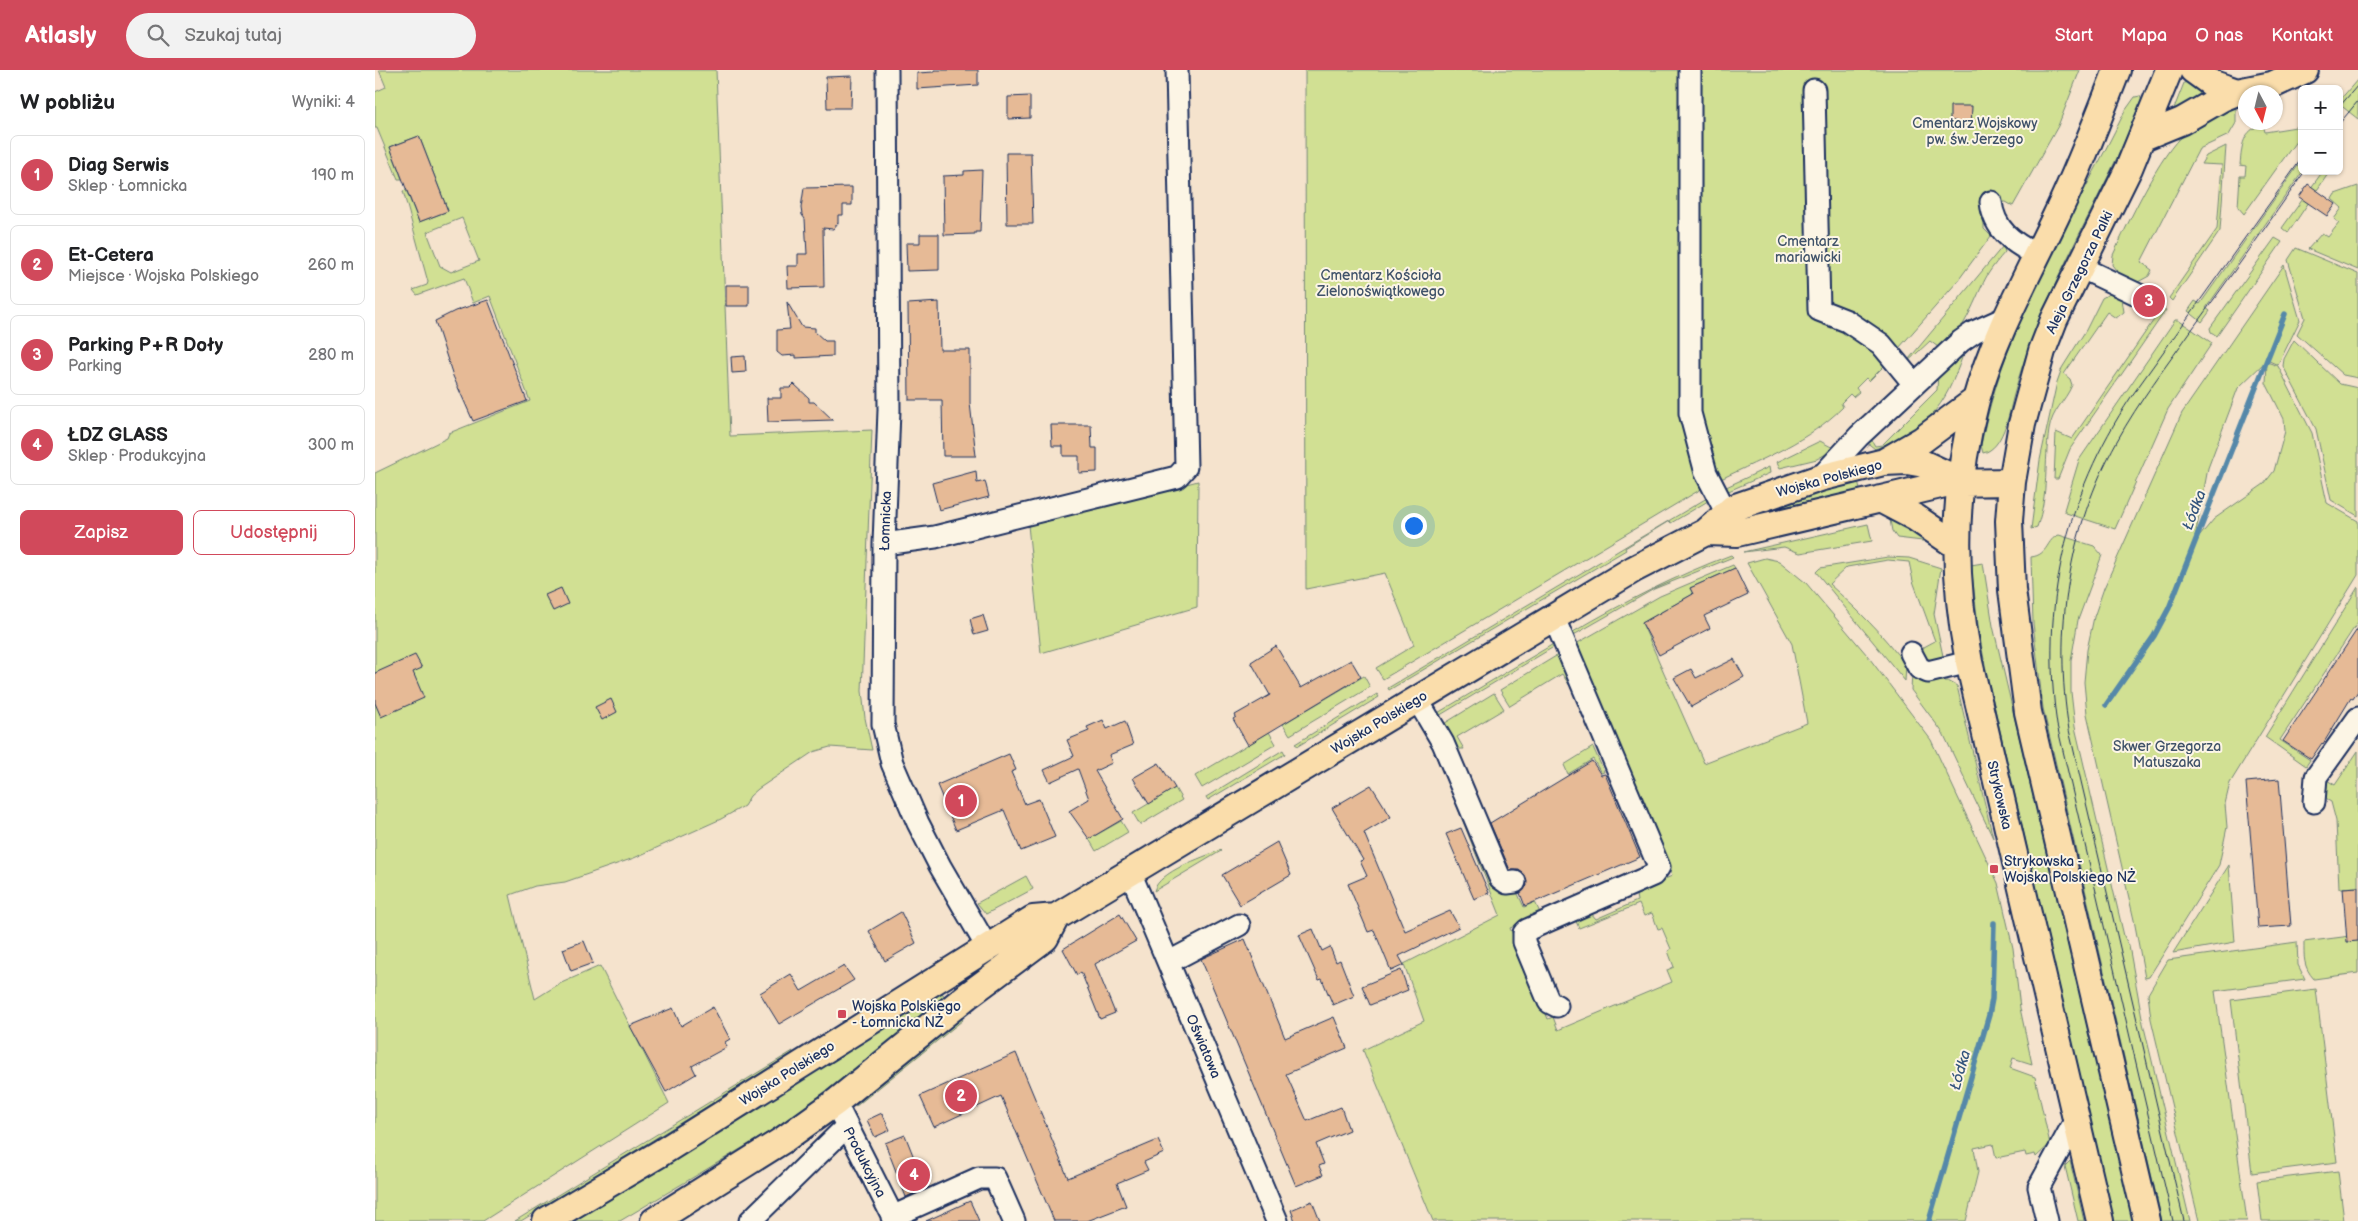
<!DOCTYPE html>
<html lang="pl">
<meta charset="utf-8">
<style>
:root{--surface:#fff;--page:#f2f2f2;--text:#202124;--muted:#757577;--line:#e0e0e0;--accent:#d1495b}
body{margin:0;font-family:"Balsamiq Sans",sans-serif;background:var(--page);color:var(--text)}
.controls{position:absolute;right:15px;top:15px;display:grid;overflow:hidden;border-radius:8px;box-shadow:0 1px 4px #0004}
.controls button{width:45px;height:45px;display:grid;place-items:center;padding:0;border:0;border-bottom:1px solid var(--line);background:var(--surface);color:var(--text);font:25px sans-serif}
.compass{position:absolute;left:1863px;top:15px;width:45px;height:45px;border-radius:50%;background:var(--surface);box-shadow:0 1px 4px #0004;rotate:173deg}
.you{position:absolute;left:1038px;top:455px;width:18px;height:18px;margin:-12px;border:4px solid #fff;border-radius:50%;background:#1a73e8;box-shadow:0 0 0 8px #1a73e833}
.badge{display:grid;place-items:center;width:32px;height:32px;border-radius:50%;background:var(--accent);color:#fff;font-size:16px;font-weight:700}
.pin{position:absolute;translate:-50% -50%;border:2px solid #fff;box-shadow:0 1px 5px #0006}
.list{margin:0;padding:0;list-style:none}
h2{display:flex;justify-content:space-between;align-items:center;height:65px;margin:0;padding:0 20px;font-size:21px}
h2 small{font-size:16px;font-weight:400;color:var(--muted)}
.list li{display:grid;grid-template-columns:32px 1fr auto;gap:15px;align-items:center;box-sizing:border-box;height:80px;margin:0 10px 10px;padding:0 10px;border:1px solid var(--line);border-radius:8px}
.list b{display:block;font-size:19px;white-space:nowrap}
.list p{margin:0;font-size:16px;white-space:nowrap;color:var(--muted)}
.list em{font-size:16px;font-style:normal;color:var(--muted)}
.actions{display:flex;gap:10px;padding:15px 20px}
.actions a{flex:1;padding:11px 0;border:1px solid var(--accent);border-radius:8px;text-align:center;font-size:18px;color:var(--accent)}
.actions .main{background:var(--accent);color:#fff}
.icon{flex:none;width:28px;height:28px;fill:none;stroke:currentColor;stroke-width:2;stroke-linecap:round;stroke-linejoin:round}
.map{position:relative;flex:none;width:1983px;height:1151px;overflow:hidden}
header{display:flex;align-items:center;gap:30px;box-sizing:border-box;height:70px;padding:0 25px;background:var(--accent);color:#fff}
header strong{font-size:24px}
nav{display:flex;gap:28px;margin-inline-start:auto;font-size:18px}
.search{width:350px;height:45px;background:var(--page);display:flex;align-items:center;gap:12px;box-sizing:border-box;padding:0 18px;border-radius:28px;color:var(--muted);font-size:19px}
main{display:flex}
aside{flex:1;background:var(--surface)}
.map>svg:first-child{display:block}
.green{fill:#d1e093;stroke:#768878;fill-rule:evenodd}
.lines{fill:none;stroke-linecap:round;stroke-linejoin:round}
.stream{stroke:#5588a9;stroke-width:5.5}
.building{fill:#e6ba96;stroke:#1b2f5e}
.minor-casing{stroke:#1b2f5e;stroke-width:25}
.major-casing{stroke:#1b2f5e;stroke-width:30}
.minor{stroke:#fcf5e5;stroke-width:21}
.major{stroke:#faddab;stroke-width:26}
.tram{stroke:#1b2f5e;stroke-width:1}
.poi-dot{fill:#d1495b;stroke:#fcf5e5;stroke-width:2}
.labels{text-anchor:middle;stroke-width:4;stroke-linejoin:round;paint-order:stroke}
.park-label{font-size:14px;fill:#3f5269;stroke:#fcf5e5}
.street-label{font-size:14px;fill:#1b2f5e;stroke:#fcf5e5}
.poi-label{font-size:14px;fill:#1b2f5e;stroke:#fcf5e5;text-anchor:start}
.water-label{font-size:15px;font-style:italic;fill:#33547d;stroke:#fcf5e5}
</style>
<header>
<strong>Atlasly</strong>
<div class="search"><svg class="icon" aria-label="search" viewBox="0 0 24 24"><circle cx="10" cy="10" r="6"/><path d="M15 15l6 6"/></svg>Szukaj tutaj</div>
<nav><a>Start</a><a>Mapa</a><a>O nas</a><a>Kontakt</a></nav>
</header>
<main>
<aside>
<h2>W pobliżu<small>Wyniki: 4</small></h2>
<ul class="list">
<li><span class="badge">1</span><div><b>Diag Serwis</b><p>Sklep · Łomnicka</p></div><em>190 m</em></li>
<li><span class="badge">2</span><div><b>Et-Cetera</b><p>Miejsce · Wojska Polskiego</p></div><em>260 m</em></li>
<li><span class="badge">3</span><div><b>Parking P+R Doły</b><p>Parking</p></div><em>280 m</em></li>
<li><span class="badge">4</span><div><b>ŁDZ GLASS</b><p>Sklep · Produkcyjna</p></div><em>300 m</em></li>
</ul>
<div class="actions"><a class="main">Zapisz</a><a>Udostępnij</a></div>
</aside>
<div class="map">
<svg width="1983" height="1151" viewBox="0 0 1983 1151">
<rect width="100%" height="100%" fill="#f5e3cd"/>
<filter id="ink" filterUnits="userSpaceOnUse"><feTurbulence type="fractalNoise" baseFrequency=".02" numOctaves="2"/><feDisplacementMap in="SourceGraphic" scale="10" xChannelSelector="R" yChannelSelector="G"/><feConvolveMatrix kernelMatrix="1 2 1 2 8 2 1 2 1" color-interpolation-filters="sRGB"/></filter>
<g filter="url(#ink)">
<path class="green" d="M4 0H341L355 366 497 360 487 621 490 648 497 680 455 677 438 682 383 719 375 726 369 736 346 749 259 788 190 812 160 816 135 825 160 929 184 914 225 896 294 1033 108 1151H0V403L72 368 74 363 155 331 115 226 98 233 89 208 42 225 38 220 52 215 53 212 28 121 31 120 44 152 73 141 44 66 15 77 27 109H23L2 58H0V22L11 17ZM87 148 104 191 76 202 65 196 52 162Z
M930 0H1705L1683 56 1638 136 1631 132 1609 134V159L1616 166 1582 212 1524 278 1517 269 1506 274 1513 292 1494 311 1491 308 1481 318 1484 322 1478 327 1475 324 1466 333 1468 337C1434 371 1389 388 1346 409L1340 398 1328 418 1008 609 1001 598 1039 575 1010 503 931 519Z
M1811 8 1837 21 1796 46Z
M1983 9V49L1964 34V31Z
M1765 26 1767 31C1727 131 1665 223 1638 328 1634 344 1628 379 1608 383L1606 375C1629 255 1697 149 1750 41L1760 27Z
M1861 38V53L1854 65 1824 79 1766 192 1777 200 1774 206 1763 212 1745 205 1737 195 1738 185C1752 155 1786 82 1810 63 1824 52 1844 42 1861 38Z
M1888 54 1890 62 1927 56V63L1869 144 1863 137 1865 106H1870L1871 96 1865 95C1867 75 1867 61 1888 54Z
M1851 76 1845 161 1797 231 1794 228 1842 159 1847 95 1826 94 1831 86Z
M1927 90 1928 101 1831 238 1835 241 1827 252 1813 241 1820 231 1825 234Z
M1948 101H1955L1913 163 1907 158Z
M1983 116V200L1933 179 1947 163 1953 167 1964 153 1959 149 1967 138 1957 129 1960 124Z
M1900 168 1907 172 1842 266 1836 262 1835 258Z
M1628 176 1630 182C1624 189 1618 196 1613 204 1601 224 1587 273 1563 277L1555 271 1529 295Z
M1921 178 1983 204V308L1968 305 1922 264 1930 248 1913 190Z
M1909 195 1925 250 1903 295 1892 290 1863 318 1833 398 1819 473 1839 449 1889 414 1899 401 1910 361 1909 349 1891 313 1892 292 1903 296 1937 363 1952 433 1983 451V505L1855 713 1850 734 1852 757 1844 795 1774 907 1770 908 1759 850 1712 644 1709 612 1712 580 1719 547 1729 518 1807 343Z
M1734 224 1747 229 1749 242 1741 248 1732 242 1689 304 1695 309 1697 315C1690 332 1677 340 1674 360 1669 394 1674 423 1662 457L1656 459 1665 390 1682 312 1687 298 1711 260 1727 228Z
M1787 238 1791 240 1695 379 1683 409H1679L1681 362 1697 369Z
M1800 250H1803L1837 273 1793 339 1740 459 1691 443 1689 440 1704 390Z
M1919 270 1965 314 1983 318V446L1956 430 1941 359 1908 296 1909 289Z
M1592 274C1571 333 1561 355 1500 379L1490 371 1496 369 1500 376 1507 375 1562 320 1563 303Z
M1445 371 1460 379 1442 389 1405 398 1402 392Z
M1394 397 1395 403 1349 423 1347 419Z
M1483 410 1486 424 1363 451 1365 446Z
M823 411 822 537 666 583 653 455Z
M1337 425 1338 428 1296 453 1294 451 1250 478 1251 480 1014 620 1013 618Z
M1515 450 1520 451 1556 472 1522 468 1517 461Z
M1493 454 1497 471 1425 483 1409 477 1368 482Z
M1684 465 1719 476 1727 485 1703 550 1696 591V622L1700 657 1749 866 1754 876 1768 953 1815 1151H1787L1668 638 1658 553 1656 487C1674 485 1671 469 1684 465Z
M1356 485 1358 487 1279 519 1197 566 1198 562C1249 532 1300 506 1356 485Z
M1513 487 1534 488 1566 498 1559 544 1568 586 1566 590 1553 594 1547 581 1549 577 1560 571 1538 511 1534 492 1513 490 1472 497 1454 514C1482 539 1509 565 1531 596L1530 611 1441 502 1445 498Z
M1390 488 1404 491 1431 513 1492 585 1556 670 1623 813 1638 878 1645 938 1657 994 1638 988 1635 998 1660 1007 1675 1074 1661 1087 1660 1084 1651 1086 1650 1082 1621 1088 1618 1074 1599 1078 1603 1102 1591 1151H1058L988 980 1049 951 1029 894 1125 845 1059 678 1121 817 1128 824 1142 822 1149 837 1160 832 1166 845 1135 858 1173 949 1178 947 1183 960 1297 912 1292 900 1299 897 1293 881 1296 879 1287 858 1283 859 1277 843 1269 846 1264 834 1204 858 1199 847 1216 843 1221 849 1262 831 1261 825 1265 819 1297 806 1199 575 1285 526 1358 495 1360 498 1315 518 1318 524 1267 553 1329 693 1432 653 1417 574 1372 493Z
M1608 493 1618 556 1758 1151H1739L1612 605 1604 563 1596 495Z
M1983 517V552L1905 670 1935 690 1931 696 1890 667Z
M1180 573 1182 575 1062 647 1061 644Z
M1186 583 1195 616 1187 604 1135 636 1125 620Z
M1537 603 1547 611H1573L1582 616 1618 768 1568 663 1536 620Z
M989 606 995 617 915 665 908 654Z
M1119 623 1129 639 1082 667 1089 679H1080L1067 655Z
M1002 624 1004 627 923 676 920 674Z
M894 662 901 674 827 718 820 706Z
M1218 677 1229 702 1226 703 1218 689 1193 704 1189 695Z
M908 680 910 684 833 730 831 727Z
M1983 681V817L1964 818 1961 751 1956 732 1945 726 1950 709 1960 715Z
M800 718 807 730 765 755 758 743Z
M746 751 753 762 721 781 714 769Z
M845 780 846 781 779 821C784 801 827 788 845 780Z
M1854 795 1860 872 1798 883Z
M651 806 658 819 611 844 602 833Z
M1983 865V903L1939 909C1928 897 1929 887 1929 872Z
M1922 872 1923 895 1930 909 1840 921 1872 1151H1824L1776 949 1773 924 1793 890Z
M1941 919 1962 1092 1877 1103 1856 930Z
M565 920 572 930 441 1030 394 1062 245 1151H195Z
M585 946 588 950 480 1037V1036Z
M418 981 416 985 146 1151H140Z
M1695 1091 1709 1151H1703L1690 1096Z
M1963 1101 1969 1151H1887L1882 1111Z"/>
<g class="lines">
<path class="stream" d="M1731 635 1779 566 1794 538 1910 244
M1554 1151 1614 945 1617 929 1619 853"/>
</g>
<path class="building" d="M559 0H603V15L542 19V3L559 2Z
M477 6 476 38H452L451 7Z
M655 26V48L633 49V27Z
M1575 36H1597L1596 56 1581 55V51H1575Z
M44 66 73 141 44 152 15 77Z
M631 83H656L658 154H632Z
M607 100 605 162H600V164L569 165 568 106 589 105V101Z
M1933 114 1961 134 1952 146 1924 127Z
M477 117V135H468V145H463V153L458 159 448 158 449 217 413 218 412 196H423V184H432L430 149 427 145 426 138 429 118Z
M545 164H564V200L532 201 531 173H545Z
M351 215H374V236H351Z
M113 230 152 331 98 351 78 306 60 251 80 241Z
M412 232 427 257 440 258V262L450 271H458V286L421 288V285L407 286 402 282V260L415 259Z
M564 232 565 280H595V333L601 386H568L567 330H534L533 234Z
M370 286 371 302 357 303 356 287Z
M419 314 434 328V332H439L458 350 393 352 392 328H406V318H415Z
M676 355H716L717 378H722V402L704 403V386H688V376H677Z
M601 401 602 413 610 411 614 427 564 440 557 413Z
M1360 498 1373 525 1329 546 1335 558 1284 585 1267 553 1318 524 1315 518Z
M186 518 193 534 178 541 170 525Z
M608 545 613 561 599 565 595 549Z
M1983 558V621L1978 629 1976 628 1948 674 1947 673 1936 689 1908 671Z
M901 576 926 618 976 590 986 607 873 675 858 649 861 647 860 645 895 625 876 592Z
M40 585 47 598 38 602 49 628 6 647 0 633V603Z
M1359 589 1369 607 1316 637 1299 608 1316 599 1321 608Z
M236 629 242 642 227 650 220 637Z
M728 650 732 659 750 651 758 675 734 685 737 693 720 701 748 749 714 769 694 741 714 729 703 699 675 712 669 700 699 686 692 670 714 661 712 657Z
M634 684 641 700 636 702 650 734 664 729 680 767 646 781 629 740 581 760 562 715Z
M1217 691 1226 705 1230 704 1265 787 1150 836 1145 823 1152 816 1150 805 1144 800H1135L1115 753Z
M784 693 800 718 774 734 758 708Z
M1904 709 1916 856 1883 858 1871 712Z
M996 715 1016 747 989 763 1030 861 1075 841 1084 857 1024 886 1029 895 1016 901 999 860 993 862 973 814 992 806 985 791 988 790 957 738Z
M1086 758 1114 823 1099 829 1071 764Z
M902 772 916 805 865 835 847 805Z
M1983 817V871L1972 872 1968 818Z
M526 842 541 873 510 891 494 861Z
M745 844 761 871 720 894 740 943 725 949 706 902 702 905 688 879Z
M938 859 947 881 955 877 961 892 965 890 979 926 958 935 947 909 944 910 924 865Z
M870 869 910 968 959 947 972 978 911 1004 932 1051 966 1037 974 1060 941 1074 949 1094 944 1096 948 1105 921 1116 826 889Z
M209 871 218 893 196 901 188 879Z
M469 896 479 910 404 954 385 923 416 904 426 921Z
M1026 900 1033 920 995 935 987 916Z
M338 937 355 969 350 972 352 977 317 996 321 1004 291 1022 255 956 298 938 306 956Z
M641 983 693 1108 783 1070 789 1083 769 1092 773 1100 742 1113 751 1136 712 1151H679L626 1026 559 1057 545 1026Z
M507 1043 515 1060 500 1067 492 1050Z
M530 1065 551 1118 531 1127 510 1073Z
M595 1131 604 1151H551Z
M937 1131 945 1151H920L916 1140Z"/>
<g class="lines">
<g class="minor-casing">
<path id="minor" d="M512 0 514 340 509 474 508 654 517 693 543 753 565 796 612 877
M1315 0V343L1331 403 1351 442
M1439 20 1444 240 1472 251 1506 274 1539 314
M1616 132C1619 160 1638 173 1662 185
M1705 197 1770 228
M1445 408 1484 366 1586 271 1599 262 1630 248
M509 474 560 467 802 407 811 397 802 0
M1179 548 1284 797 1278 805 1152 860 1149 863V872L1174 932 1182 936
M1536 583 1544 598 1553 602 1594 592
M1042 629 1068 673 1125 808 1132 813 1140 812
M1939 732 1941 707 1983 648
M755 802 902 1151
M794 892 864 855
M466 1044 520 1151
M517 1147 604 1108H620L639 1151
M375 1151 471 1057
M1672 1151 1664 1117 1701 1049"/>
</g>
<g class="major-casing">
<path id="major" d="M1818 0 1836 13 1862 22
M1768 67 1807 51 1847 28 1862 22 1897 15 1930 0
M1509 392 1547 370 1601 330
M1505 429 1541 448 1582 476
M1331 462 1362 463 1574 413 1637 412
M171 1151 284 1084 658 849 681 847 1259 499 1331 462 1358 438 1445 408 1509 392 1532 391 1549 394 1586 411
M279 1151 408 1070 461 1032 592 926 670 868 681 847
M1725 1151 1594 592C1577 505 1578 416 1601 330 1619 265 1652 207 1681 146 1704 99 1723 49 1742 0
M1772 1151 1653 642 1637 520 1634 451 1637 412 1647 354 1667 281 1679 250 1754 98 1794 0"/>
</g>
<use href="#minor" class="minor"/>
<use href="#major" class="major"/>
<path class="tram" d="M1964 37 1983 15
M1964 54 1983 31
M1798 1151 1682 655C1665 537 1690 426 1756 327L1927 88
M1809 1151 1694 660C1678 561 1693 459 1742 371 1764 331 1792 295 1818 258 1856 206 1893 154 1930 101"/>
</g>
</g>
<g class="poi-dot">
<rect x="1614" y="794" width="10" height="10" rx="2.5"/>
<rect x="462" y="939" width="10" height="10" rx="2.5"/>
</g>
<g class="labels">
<g class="park-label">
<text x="1600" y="58">Cmentarz Wojskowy<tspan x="1600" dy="16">pw. św. Jerzego</tspan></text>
<text x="1433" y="176">Cmentarz<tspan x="1433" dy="16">mariawicki</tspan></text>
<text x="1006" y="210">Cmentarz Kościoła<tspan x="1006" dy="16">Zielonoświątkowego</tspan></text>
<text x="1792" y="681">Skwer Grzegorza<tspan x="1792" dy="16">Matuszaka</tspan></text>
</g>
<g class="street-label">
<text transform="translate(1704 202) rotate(-64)" y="5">Aleja Grzegorza Palki</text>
<text transform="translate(1454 408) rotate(-15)" y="5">Wojska Polskiego</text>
<text transform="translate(510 451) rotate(-88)" y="5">Łomnicka</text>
<text transform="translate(1004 652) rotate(-31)" y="5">Wojska Polskiego</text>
<text transform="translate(1625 725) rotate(77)" y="5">Strykowska</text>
<text transform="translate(829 976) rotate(67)" y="5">Oświatowa</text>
<text transform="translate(412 1003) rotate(-32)" y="5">Wojska Polskiego</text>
<text transform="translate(490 1092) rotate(63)" y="5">Produkcyjna</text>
</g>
<g class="poi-label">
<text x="1629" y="796">Strykowska -<tspan x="1629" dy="16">Wojska Polskiego NŻ</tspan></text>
<text x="477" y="941">Wojska Polskiego<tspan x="477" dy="16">- Łomnicka NŻ</tspan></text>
</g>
<g class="water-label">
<text transform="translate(1819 440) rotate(-69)" y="5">Łódka</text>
<text transform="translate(1585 1000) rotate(-74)" y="5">Łódka</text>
</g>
</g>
</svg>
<div class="controls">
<button>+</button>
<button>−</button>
</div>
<svg class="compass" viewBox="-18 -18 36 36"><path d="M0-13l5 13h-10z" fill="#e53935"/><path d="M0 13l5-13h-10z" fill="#757577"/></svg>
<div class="you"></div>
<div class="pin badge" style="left:586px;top:731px">1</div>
<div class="pin badge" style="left:586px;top:1026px">2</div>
<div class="pin badge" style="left:1774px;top:231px">3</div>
<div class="pin badge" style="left:539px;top:1105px">4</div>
</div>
</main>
